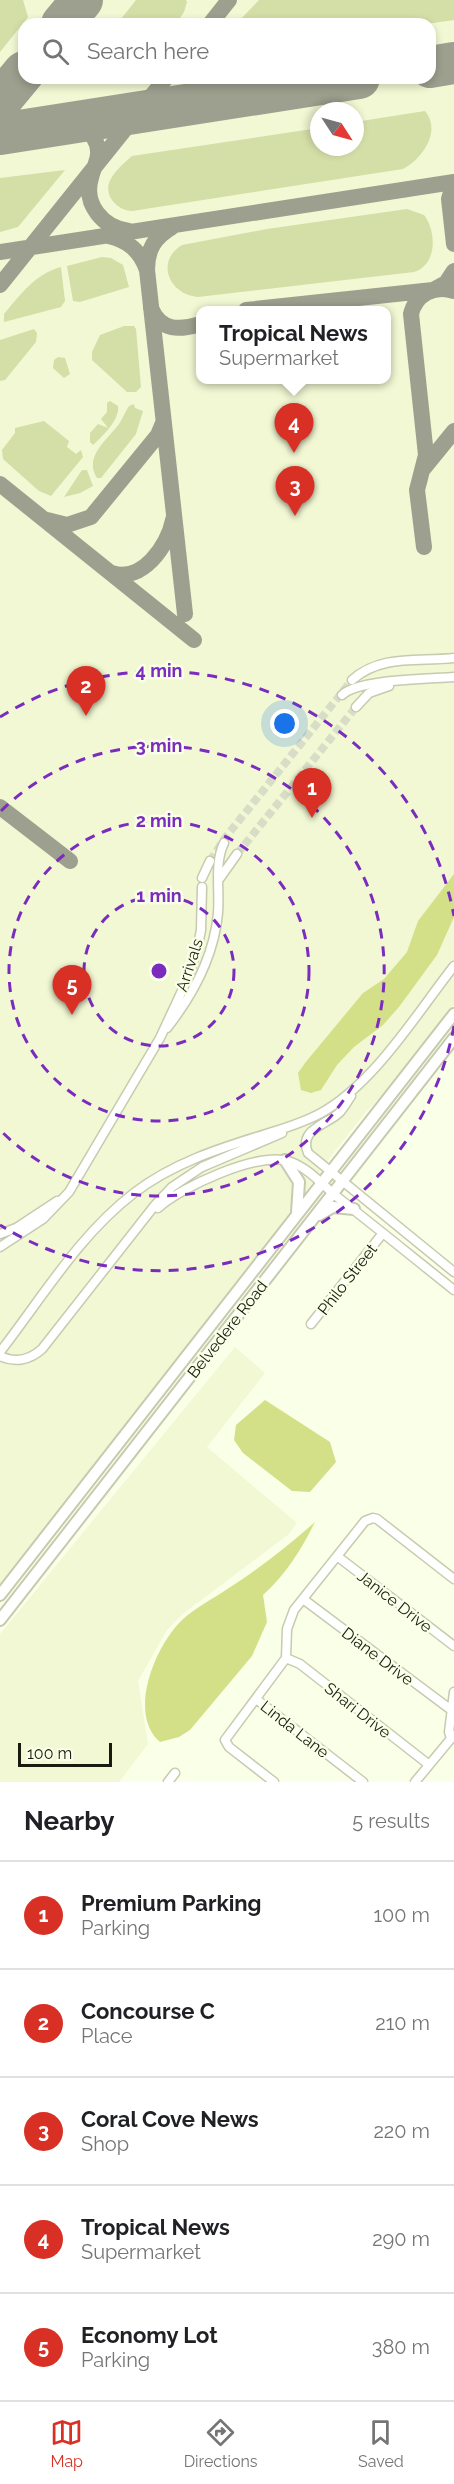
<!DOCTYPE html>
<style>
:root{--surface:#fff;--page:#f6f6f6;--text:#202124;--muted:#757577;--line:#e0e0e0;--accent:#d93025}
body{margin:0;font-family:Raleway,sans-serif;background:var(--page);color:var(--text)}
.compass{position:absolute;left:310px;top:102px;width:54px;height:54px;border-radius:50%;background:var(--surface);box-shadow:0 3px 9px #0003;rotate:126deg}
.scale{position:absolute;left:18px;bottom:15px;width:94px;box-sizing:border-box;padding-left:6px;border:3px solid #191a10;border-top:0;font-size:16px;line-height:21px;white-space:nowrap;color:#191a10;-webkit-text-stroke:4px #faffe8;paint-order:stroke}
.you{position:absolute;left:285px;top:724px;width:21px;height:21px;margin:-15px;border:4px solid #fff;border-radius:50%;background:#1a73e8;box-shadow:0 0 0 9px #1a73e833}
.badge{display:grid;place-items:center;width:39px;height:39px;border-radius:50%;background:var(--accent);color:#fff;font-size:20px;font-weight:700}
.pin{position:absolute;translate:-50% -50px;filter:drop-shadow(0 2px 3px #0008)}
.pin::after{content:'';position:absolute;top:32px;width:21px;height:18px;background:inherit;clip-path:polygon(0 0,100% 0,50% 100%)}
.popup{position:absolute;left:196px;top:306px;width:195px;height:78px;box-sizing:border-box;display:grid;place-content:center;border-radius:12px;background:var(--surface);filter:drop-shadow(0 2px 4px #0005);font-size:20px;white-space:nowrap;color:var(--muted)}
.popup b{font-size:22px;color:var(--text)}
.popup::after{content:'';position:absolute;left:50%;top:100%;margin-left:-12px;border:12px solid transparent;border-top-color:var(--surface)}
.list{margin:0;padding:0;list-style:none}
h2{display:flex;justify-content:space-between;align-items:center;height:78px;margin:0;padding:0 24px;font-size:26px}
h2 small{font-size:20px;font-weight:400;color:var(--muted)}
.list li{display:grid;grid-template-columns:39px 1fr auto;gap:18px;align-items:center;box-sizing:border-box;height:108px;padding:0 24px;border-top:2px solid var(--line)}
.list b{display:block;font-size:22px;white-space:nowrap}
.list p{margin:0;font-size:20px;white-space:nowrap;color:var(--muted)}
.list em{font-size:20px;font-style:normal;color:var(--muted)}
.icon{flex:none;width:33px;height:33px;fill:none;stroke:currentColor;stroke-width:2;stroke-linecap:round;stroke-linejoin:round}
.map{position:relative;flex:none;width:454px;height:1782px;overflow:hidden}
.search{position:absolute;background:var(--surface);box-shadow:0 3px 9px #0003;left:18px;right:18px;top:18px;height:66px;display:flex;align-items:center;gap:15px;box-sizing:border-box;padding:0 21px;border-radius:18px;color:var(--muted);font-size:22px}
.sheet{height:618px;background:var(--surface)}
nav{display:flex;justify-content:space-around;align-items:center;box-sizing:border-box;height:84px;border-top:2px solid var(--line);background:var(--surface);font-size:16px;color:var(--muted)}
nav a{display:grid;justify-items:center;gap:3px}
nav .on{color:var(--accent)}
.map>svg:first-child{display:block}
.built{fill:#f1f8d3;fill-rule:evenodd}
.green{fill:#d4dea7}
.water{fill:#d3e087}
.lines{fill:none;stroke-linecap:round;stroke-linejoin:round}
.taxiway{stroke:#9da08e;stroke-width:16}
.runway{stroke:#9da08e;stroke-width:42}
.minor-tunnel{stroke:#d8ddc8;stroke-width:8;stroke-dasharray:8 4;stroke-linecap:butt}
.minor-casing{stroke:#c6cbaf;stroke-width:11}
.major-casing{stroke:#c6cbaf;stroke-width:14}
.minor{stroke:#fff;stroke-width:8}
.major{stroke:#fff;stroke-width:10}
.ring{fill:none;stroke:#7b2cbf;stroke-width:3;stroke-dasharray:10 8}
.labels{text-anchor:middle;stroke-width:5;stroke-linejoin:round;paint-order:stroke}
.street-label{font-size:16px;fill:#191a10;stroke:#faffe8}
.centre{fill:#7b2cbf;stroke:#faffe8;stroke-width:3}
.ring-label{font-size:18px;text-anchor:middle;font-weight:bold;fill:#7b2cbf;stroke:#faffe8;stroke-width:5;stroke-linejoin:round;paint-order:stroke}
</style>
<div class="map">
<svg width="454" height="1782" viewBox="0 0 454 1782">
<rect width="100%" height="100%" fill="#faffe8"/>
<path class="built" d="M0 0H454V1005L389 1088 365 1113 332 1155 305 1193 0 1586ZM24 24H430V78H24ZM319 111H355V147H319ZM201 310H387V380H201Z
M235 1347 265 1373 207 1447 297 1523 289 1534 184 1613 167 1630 138 1681 148 1744 119 1782H0V1634Z"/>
<path class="green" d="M0 0H23L28 17 0 52Z
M136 0H186L187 2 184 12 176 24H117Z
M259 0H454V20L426 24H236Z
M425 111C442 131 422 159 403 169L132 211C116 210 101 193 112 177 117 169 125 162 132 156L319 128V147H355V122Z
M65 170 18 227 0 232V178Z
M407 209 424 215C437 232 437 265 414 272L198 297C169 295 155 261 182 245L267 229Z
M102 257 111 258 123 265 129 287 80 302 73 301 67 266Z
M61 267 65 301 61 307 4 322V314C21 294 35 274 61 267Z
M124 326H134L136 329 141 387 136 392H127L92 360V352L100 335Z
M34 329 37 333 36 342 5 380 0 381V340Z
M58 357 65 358 70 374 64 378 53 368 54 360Z
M110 401 118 406C120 419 103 436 93 445L90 442V433L98 424 108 428 101 419 107 412V403Z
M134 404 135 408 143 411 136 434 101 478H97C83 457 108 439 119 424 123 418 125 412 129 406Z
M44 421 69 441 67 447 76 454 81 450 83 457 51 496 39 491 3 459 2 450 15 433V428Z
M82 470H87L93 486 80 493 64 497Z"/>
<path class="water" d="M454 874V917L437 955 399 1007 383 1025 354 1047 337 1065 321 1090 311 1093 301 1090 298 1073 305 1063 363 993 384 979 407 952 418 921Z
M265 1400 330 1442 336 1462 310 1492 292 1491 243 1453 234 1440 236 1425Z
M315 1522C301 1550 287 1573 263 1595L267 1622 252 1656 190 1730 179 1737 160 1742C127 1714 155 1646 182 1620 196 1607 216 1597 232 1586 261 1567 289 1545 315 1522Z"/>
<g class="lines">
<path class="taxiway" d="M79 3V0
M210 24 229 0
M430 67 454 73
M66 124 84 127C91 132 98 142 98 151 99 160 93 168 91 178 83 204 103 228 129 231
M454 182 449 199 454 244
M108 236C127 240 140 250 147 270L185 614
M0 252 454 182
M147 270C147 249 155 237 172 227
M0 285 166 78
M151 308C161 332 180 330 201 324
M246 310 433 290 446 283 454 271
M424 468 454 431
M0 484 194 640
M47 520 67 525 91 517 158 435 163 423
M424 547 417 490 426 455 411 314C416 294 434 285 454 291
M112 573C142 583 168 546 173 520
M0 807 70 861"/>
<path class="runway" d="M62 24 82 0
M430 67 454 63
M0 101 24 72
M0 134 359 78"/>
<path class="minor-tunnel" d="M237 854 356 707
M210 861 225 838 352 680"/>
<g class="minor-casing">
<path id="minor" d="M352 680C381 654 418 662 454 658
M342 695C358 679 429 679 454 677
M356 707 369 693 389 686
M202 878 210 861
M220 878 237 854
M167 1028C193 995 214 956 218 913 220 891 214 863 224 843
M351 1096C348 1101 344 1107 340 1112 327 1125 298 1129 308 1153L454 1272
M158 1208C181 1187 257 1152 288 1161 306 1166 322 1184 336 1196 376 1227 415 1259 454 1290
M0 1234 16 1228 57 1201
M0 1247 43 1219 69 1192 160 1038 187 980 197 950 201 930 202 887
M311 1324 383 1233
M0 1352C42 1298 79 1235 134 1193 173 1163 220 1148 266 1134 285 1128 303 1123 321 1113 374 1084 417 1013 454 966
M0 1356C15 1363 30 1360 42 1349L155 1205 172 1187 202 1167 282 1133
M337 1556 454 1646
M303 1599 454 1712
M286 1658 300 1664 428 1764
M256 1699 363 1782
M451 1738 449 1732 454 1692
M168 1782 175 1773
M274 1782 229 1747 225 1740 286 1658 287 1629 294 1610 365 1521 373 1518 377 1519 454 1579
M415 1782 454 1735"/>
</g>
<g class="major-casing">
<path id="major" d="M285 1160 299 1182 297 1212
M319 1215 333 1207 354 1209
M0 1595 454 1014
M0 1620 454 1038"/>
</g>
<use href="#minor" class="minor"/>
<use href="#major" class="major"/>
</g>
<g class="ring">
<circle cx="159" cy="971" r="75"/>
<circle cx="159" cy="971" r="150"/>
<path d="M1 811A225 225 0 1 1 1 1131"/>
<path d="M454 1026A300 300 0 0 1 0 1225M0 717A300 300 0 0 1 454 916"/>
</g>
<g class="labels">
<g class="street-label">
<text transform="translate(189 965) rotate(-72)" y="6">Arrivals</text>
<text transform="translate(347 1279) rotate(-52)" y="6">Philo Street</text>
<text transform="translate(227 1329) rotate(-52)" y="6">Belvedere Road</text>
<text transform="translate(395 1601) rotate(38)" y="6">Janice Drive</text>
<text transform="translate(378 1656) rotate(37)" y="6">Diane Drive</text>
<text transform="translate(358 1710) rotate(38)" y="6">Shari Drive</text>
<text transform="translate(295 1729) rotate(38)" y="6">Linda Lane</text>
</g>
</g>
<circle cx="159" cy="971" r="9" class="centre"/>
<g class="ring-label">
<text x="159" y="677">4 min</text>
<text x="159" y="752">3 min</text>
<text x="159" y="827">2 min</text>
<text x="159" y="902">1 min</text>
</g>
</svg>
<svg class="compass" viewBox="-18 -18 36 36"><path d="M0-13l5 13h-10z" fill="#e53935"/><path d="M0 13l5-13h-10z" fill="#757577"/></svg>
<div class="scale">100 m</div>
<div class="you"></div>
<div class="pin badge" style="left:312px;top:818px">1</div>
<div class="pin badge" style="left:86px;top:716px">2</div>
<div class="pin badge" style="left:295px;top:516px">3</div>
<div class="pin badge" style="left:294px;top:453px">4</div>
<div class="popup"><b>Tropical News</b>Supermarket</div>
<div class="pin badge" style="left:72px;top:1015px">5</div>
<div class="search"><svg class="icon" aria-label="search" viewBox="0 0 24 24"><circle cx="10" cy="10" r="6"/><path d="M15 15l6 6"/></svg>Search here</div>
</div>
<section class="sheet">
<h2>Nearby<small>5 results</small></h2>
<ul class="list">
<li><span class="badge">1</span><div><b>Premium Parking</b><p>Parking</p></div><em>100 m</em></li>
<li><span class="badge">2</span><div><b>Concourse C</b><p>Place</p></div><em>210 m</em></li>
<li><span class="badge">3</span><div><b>Coral Cove News</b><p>Shop</p></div><em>220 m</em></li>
<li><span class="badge">4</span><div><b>Tropical News</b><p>Supermarket</p></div><em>290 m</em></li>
<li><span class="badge">5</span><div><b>Economy Lot</b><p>Parking</p></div><em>380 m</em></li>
</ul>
</section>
<nav>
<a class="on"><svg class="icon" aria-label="map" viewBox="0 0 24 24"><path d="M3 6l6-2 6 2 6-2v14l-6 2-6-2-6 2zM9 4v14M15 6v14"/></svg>Map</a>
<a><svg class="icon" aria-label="directions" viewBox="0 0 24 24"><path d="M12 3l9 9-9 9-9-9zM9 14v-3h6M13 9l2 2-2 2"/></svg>Directions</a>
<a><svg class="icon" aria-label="saved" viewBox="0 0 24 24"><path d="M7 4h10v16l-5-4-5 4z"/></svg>Saved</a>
</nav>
